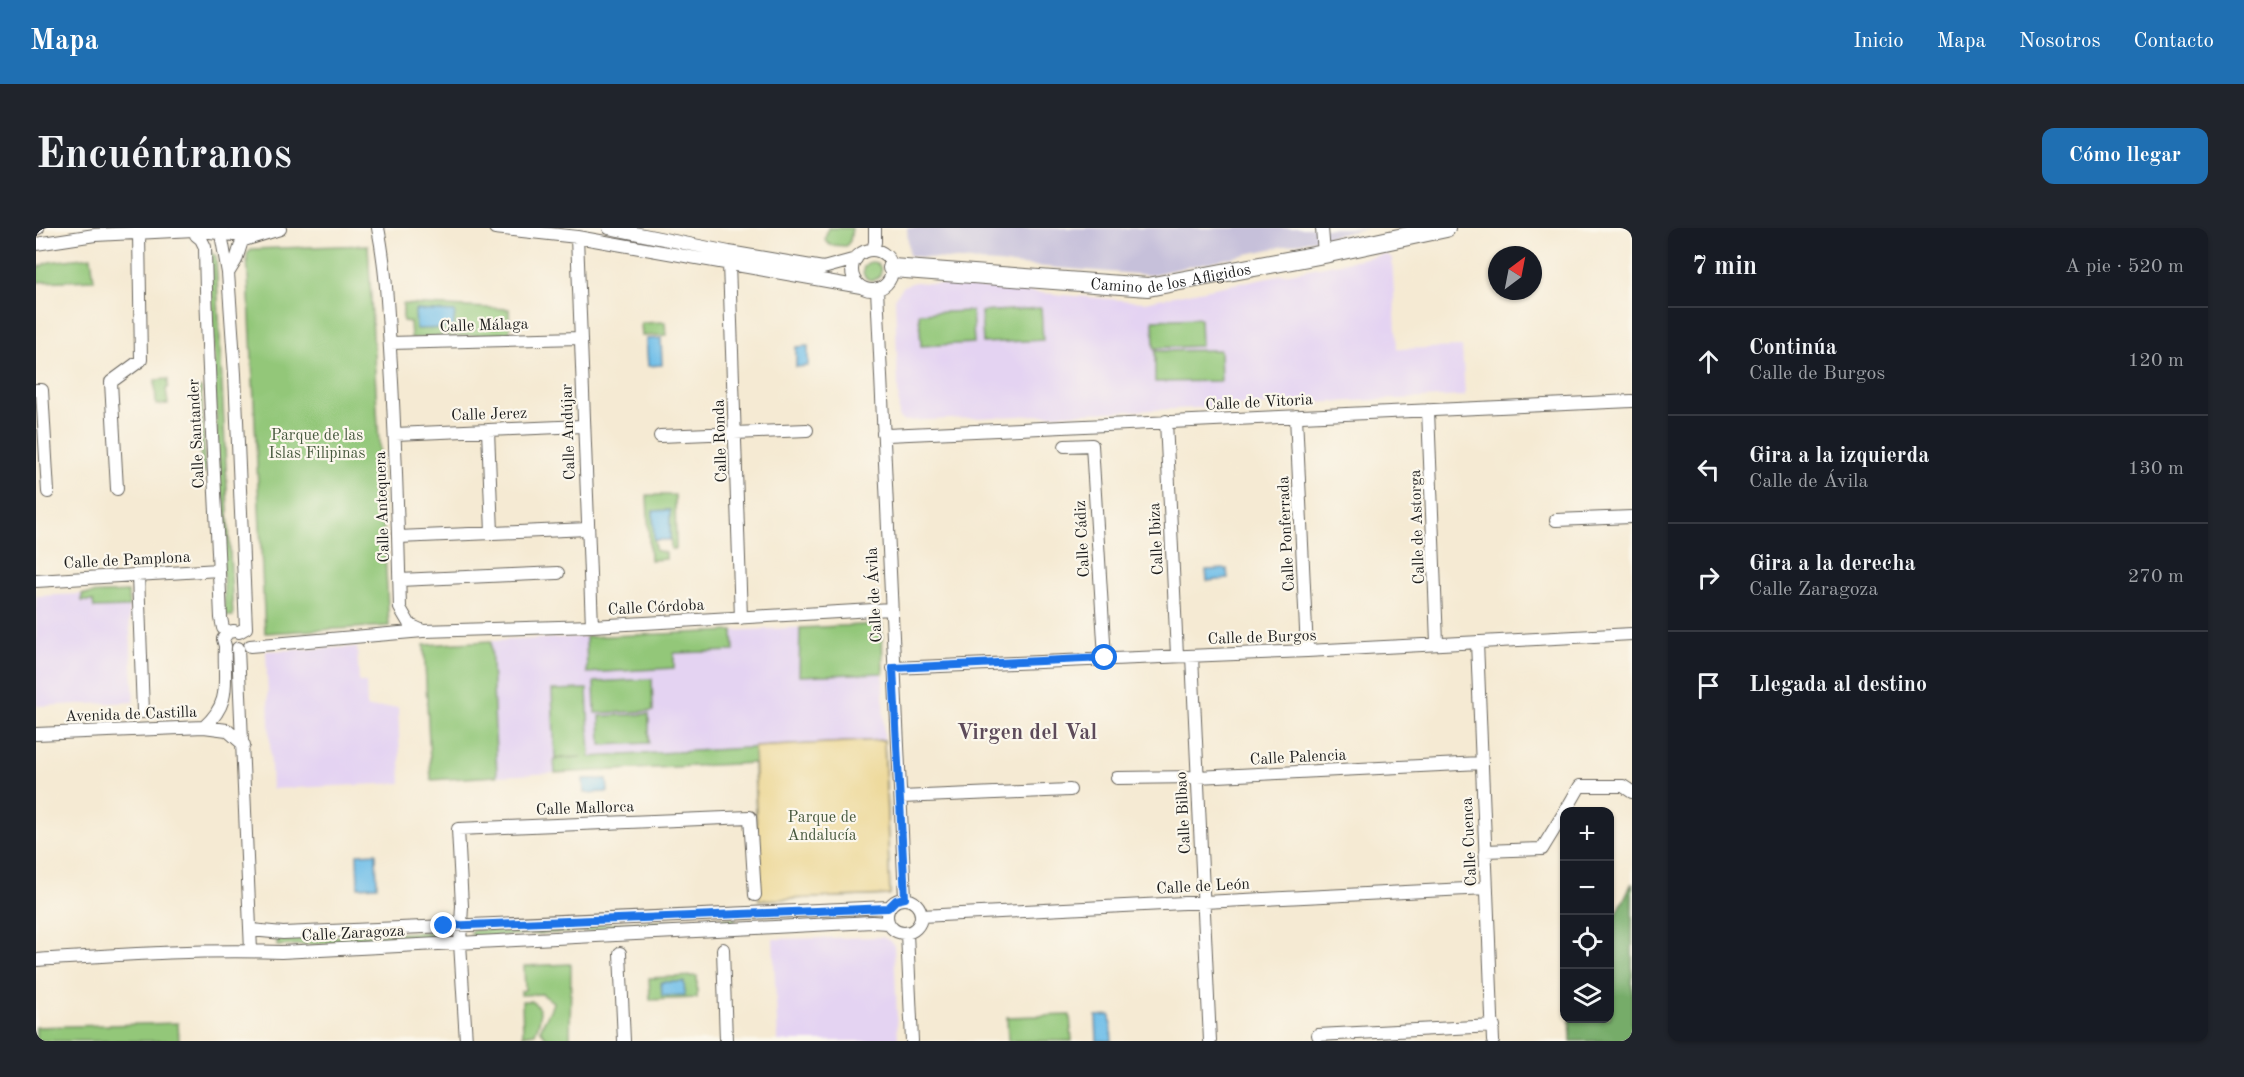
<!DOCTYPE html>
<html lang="es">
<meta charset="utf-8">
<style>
:root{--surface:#171b24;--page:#20242c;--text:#f1f3f6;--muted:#9ea1a6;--line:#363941;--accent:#1f6fb2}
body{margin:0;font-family:"Old Standard TT",serif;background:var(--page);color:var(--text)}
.controls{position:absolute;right:18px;bottom:18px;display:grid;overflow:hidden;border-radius:12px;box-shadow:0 2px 4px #0004}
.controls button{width:54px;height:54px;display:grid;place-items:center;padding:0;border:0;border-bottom:2px solid var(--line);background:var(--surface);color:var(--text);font:30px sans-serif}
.compass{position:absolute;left:1452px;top:18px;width:54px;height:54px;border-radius:50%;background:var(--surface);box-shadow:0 2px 4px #0004;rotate:32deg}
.stop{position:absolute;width:18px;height:18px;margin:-14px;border:4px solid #1a73e8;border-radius:50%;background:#fff}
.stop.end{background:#1a73e8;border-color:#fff;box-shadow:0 2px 6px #0008}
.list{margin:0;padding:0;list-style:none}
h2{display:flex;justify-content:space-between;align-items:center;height:78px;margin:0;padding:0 24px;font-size:26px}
h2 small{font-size:20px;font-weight:400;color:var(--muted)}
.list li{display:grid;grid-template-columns:39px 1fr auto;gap:18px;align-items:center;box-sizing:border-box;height:108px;padding:0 24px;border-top:2px solid var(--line)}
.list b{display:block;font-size:22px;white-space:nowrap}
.list p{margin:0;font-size:20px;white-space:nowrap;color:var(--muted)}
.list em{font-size:20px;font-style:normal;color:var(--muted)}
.icon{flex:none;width:33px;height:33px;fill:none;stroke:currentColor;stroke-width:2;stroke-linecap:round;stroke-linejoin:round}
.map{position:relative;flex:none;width:1596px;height:813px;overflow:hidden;border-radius:12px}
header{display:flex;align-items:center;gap:36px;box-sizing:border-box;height:84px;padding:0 30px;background:var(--accent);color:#fff}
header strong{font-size:28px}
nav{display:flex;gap:33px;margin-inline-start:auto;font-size:21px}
.intro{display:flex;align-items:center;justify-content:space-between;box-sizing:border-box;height:144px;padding:0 36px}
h1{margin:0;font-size:42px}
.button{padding:15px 27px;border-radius:12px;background:var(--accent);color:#fff;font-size:21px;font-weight:700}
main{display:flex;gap:36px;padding:0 36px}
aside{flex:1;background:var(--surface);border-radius:12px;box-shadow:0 2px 4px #0004}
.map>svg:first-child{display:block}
.built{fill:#e4d3f2}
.industrial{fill:#c6c0da}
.green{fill:#93c779;stroke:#58724a;stroke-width:1.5}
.forest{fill:#76ac69;stroke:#496442;stroke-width:1.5}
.sand{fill:#eeda9e;stroke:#857b5d;stroke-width:1.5}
.water{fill:#6dbde8;stroke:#446c82;stroke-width:1.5}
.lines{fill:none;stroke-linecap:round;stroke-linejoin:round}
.street-casing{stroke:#68645c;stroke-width:14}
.secondary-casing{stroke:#68645c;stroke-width:20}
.street{stroke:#fff;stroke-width:12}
.secondary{stroke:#fff;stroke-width:18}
.route{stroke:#1a73e8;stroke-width:8}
.labels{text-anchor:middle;stroke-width:4.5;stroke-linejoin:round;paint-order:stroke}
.street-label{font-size:16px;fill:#1c1c1c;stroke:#fbf7ec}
.park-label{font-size:16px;fill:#46583d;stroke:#fbf7ec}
.district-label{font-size:22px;font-weight:bold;fill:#5d4b5a;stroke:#fbf7ec}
</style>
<header>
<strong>Mapa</strong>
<nav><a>Inicio</a><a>Mapa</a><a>Nosotros</a><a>Contacto</a></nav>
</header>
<div class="intro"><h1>Encuéntranos</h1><a class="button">Cómo llegar</a></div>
<main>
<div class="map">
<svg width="1596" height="813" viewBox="0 0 1596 813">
<rect width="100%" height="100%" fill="#fbf7ec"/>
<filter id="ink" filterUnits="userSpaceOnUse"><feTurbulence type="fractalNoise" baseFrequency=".0167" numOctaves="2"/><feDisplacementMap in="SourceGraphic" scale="12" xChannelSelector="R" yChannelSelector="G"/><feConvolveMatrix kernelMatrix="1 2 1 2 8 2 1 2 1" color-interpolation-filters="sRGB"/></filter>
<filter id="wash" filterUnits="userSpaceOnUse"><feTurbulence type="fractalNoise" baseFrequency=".008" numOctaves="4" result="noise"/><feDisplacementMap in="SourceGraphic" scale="24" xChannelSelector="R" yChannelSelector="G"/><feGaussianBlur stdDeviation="1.35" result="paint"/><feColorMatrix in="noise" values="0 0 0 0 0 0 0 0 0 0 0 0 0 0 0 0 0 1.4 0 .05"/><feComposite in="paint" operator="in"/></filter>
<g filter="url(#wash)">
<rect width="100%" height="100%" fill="#f5ead3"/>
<path class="built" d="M1349 26 1356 30 1361 121 1426 119 1429 168 867 193 863 190 859 69 868 58 879 54 1108 74Z
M92 364 98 474 0 478V368Z
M846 396 848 512 518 531 519 545 461 548 455 413Z
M321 419 323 454H330L331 480 362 479 365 555 236 561 230 423Z
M847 709 855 713 858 718 862 813H742L737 711Z"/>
<path class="industrial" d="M871 0H1332L1113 47 873 28Z"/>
<path class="green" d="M792 0H816L814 13 810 18 794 17 789 12Z
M332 17 353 398 229 405 211 26 216 21Z
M173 24 180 28 197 388H189Z
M55 29 58 52 0 54 1 40 13 34Z
M827 43a9 9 0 1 1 18 0a9 9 0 1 1-18 0Z
M367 76 473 81 474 106 375 110 374 94 367 93Z
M1005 80 1007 112 947 115 945 84Z
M936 83 938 115 885 118 883 85Z
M1164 90 1165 118 1118 120 1117 92Z
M629 94 630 107 606 108 605 95Z
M1184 122 1185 153 1119 154V123Z
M132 151V160L130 161 132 176 120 177 119 152Z
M155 159 165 160 169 245 161 249 165 245 161 162Z
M611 267H639L640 321H635L633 282 617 283 619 322 630 325V331L614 332Z
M92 364 93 379 58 380 57 373H46V366Z
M846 396 847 445 763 448 764 400Z
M697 403 698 423 638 425V440L551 445 550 409Z
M455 413 461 548 395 552 388 417Z
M616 451 617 483 559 485 558 454Z
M551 461 554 529 848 512 854 667 723 672 718 535 519 545 518 531 547 529 519 530 516 462Z
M613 486V515L565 517 564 488Z
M699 690 700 696 439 709 434 705 436 702Z
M405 703 406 710 241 718V711Z
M535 736 534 813H513L504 802C507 793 516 782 517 774L506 766 485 767V763L489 762 488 738Z
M661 748V770L614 772 613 750Z
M486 773H496C509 783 504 792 499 805L487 807Z
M1034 787 1036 813H972L971 789Z
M142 795 143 813H0V799Z"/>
<path class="forest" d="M1596 655V813H1535L1534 791 1574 790V699Z"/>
<path class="sand" d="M848 512 854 667 723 672 718 519Z"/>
<path class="water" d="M379 82 419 84 417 100 380 101Z
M625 110 626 137 612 138 610 111Z
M772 118V138L760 139V119Z
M634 282V312H618L617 283Z
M1191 341 1192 351 1171 353 1170 342Z
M547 551H571L572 564 548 565Z
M340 625 341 658 322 659 321 626Z
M625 754H648L649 767 626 768Z
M1074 787 1076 813H1061L1060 788Z"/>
</g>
<g filter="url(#ink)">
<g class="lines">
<g class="street-casing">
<path id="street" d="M0 0H2
M342 0C351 44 352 92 355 137 360 218 362 299 364 380L374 397 387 403
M459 0 541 9 825 59
M573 0 693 24 787 40 820 31
M1286 0 1288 26
M185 6 192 45 199 146 210 400 203 404
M160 7 165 11 169 19C171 143 180 266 185 390L187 400 192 404
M541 9 556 398
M208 12 244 1
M0 16 59 7 158 2 198 7 220 0
M837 22 839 14V0
M816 42a20 20 0 1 1 40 0a20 20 0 1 1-40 0Z
M693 35 705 390
M192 45 200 32 206 13
M841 61 869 670
M354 115 544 110
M0 162H6L12 264
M1392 182 1401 415
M1260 188 1271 423
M1130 193 1141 427
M452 202 456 305
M847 205 851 207 1596 173
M359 206 547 198
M624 208 771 202
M1029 218 1056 217 1069 430
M81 261 75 154 105 132 103 6
M1520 292 1596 289
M362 309 552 301
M102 347 107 484
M363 352 522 345
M0 353 183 342
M1441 414 1457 813
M214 418 387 403 556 398 855 381
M202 420 215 723
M1156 428 1174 813
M857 440 1271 423 1596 406
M168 499C197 473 187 453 189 418L187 411 192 404 198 403
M0 506 168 499 191 502 208 517
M1081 550 1161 549 1445 535
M865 569 1034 562
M1529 584 1544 558H1587L1596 564
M1449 623 1506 621 1528 585
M851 688a17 17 0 1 1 34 0a17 17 0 1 1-34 0Z
M885 688 1451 660
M215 702 247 705 852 679
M871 705 876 813
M687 721 690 813
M584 725 588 813
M0 732C81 727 163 721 245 724L836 694 852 695
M1282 807 1458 798
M430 813 424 715 426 678 422 601 714 589 719 667"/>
</g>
<g class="secondary-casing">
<g id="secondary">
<path id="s1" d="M856 40 1112 59 1288 26 1410 0"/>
</g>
</g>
<use href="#street" class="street"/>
<use href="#secondary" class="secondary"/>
</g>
</g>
<g class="lines" filter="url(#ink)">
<path class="route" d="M408 698 852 680 860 672 869 670 857 440 1069 430"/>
</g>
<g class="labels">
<g class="street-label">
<text dy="6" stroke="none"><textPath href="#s1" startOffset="280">Camino de los Afligidos</textPath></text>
<text transform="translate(448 96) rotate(-2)" y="6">Calle Málaga</text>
<text transform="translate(1223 173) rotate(-3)" y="6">Calle de Vitoria</text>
<text transform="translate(453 185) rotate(-2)" y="6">Calle Jerez</text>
<text transform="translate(531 204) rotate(-92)" y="6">Calle Andújar</text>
<text transform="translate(159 206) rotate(-93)" y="6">Calle Santander</text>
<text transform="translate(683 213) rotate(-92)" y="6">Calle Ronda</text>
<text transform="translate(345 279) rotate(-92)" y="6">Calle Antequera</text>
<text transform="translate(1380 299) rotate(-92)" y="6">Calle de Astorga</text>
<text transform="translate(1249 306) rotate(-93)" y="6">Calle Ponferrada</text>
<text transform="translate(1045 311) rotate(-93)" y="6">Calle Cádiz</text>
<text transform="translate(1119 311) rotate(-93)" y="6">Calle Ibiza</text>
<text transform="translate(91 331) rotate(-3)" y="6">Calle de Pamplona</text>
<text transform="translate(837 367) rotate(-93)" y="6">Calle de Ávila</text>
<text transform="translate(620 378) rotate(-3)" y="6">Calle Córdoba</text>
<text transform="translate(1226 408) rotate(-2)" y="6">Calle de Burgos</text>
<text transform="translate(95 485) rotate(-2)" y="6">Avenida de Castilla</text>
<text transform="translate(1262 528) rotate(-3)" y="6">Calle Palencia</text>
<text transform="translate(549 579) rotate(-2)" y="6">Calle Mallorca</text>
<text transform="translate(1146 585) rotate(-93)" y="6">Calle Bilbao</text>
<text transform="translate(1432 614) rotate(-93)" y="6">Calle Cuenca</text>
<text transform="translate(1167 657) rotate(-3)" y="6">Calle de León</text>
<text transform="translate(317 704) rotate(-3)" y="6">Calle Zaragoza</text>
</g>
<g class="park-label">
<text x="281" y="212">Parque de las<tspan x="281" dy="18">Islas Filipinas</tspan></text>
<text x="786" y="594">Parque de<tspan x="786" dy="18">Andalucía</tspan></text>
</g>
<g class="district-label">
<text x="991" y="511">Virgen del Val</text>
</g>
</g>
</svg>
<div class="controls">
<button>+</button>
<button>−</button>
<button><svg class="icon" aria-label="locate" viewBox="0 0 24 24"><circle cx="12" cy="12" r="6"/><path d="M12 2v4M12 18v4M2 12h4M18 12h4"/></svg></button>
<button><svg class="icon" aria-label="layers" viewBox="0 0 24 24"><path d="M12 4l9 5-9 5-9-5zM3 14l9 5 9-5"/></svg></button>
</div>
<svg class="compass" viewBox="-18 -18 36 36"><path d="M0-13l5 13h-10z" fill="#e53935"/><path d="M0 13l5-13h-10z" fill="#9ea1a6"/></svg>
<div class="stop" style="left:1069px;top:430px"></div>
<div class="stop end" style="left:408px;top:698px"></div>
</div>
<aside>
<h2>7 min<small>A pie · 520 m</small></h2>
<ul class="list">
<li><svg class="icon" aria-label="ahead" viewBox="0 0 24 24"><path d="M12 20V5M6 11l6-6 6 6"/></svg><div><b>Continúa</b><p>Calle de Burgos</p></div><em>120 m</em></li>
<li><svg class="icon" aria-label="left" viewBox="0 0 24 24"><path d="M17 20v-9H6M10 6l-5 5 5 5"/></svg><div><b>Gira a la izquierda</b><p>Calle de Ávila</p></div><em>130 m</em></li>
<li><svg class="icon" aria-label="right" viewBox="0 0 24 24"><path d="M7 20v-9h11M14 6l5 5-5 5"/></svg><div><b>Gira a la derecha</b><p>Calle Zaragoza</p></div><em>270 m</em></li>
<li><svg class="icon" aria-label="arrive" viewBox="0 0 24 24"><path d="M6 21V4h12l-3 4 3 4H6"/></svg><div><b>Llegada al destino</b></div></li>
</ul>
</aside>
</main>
